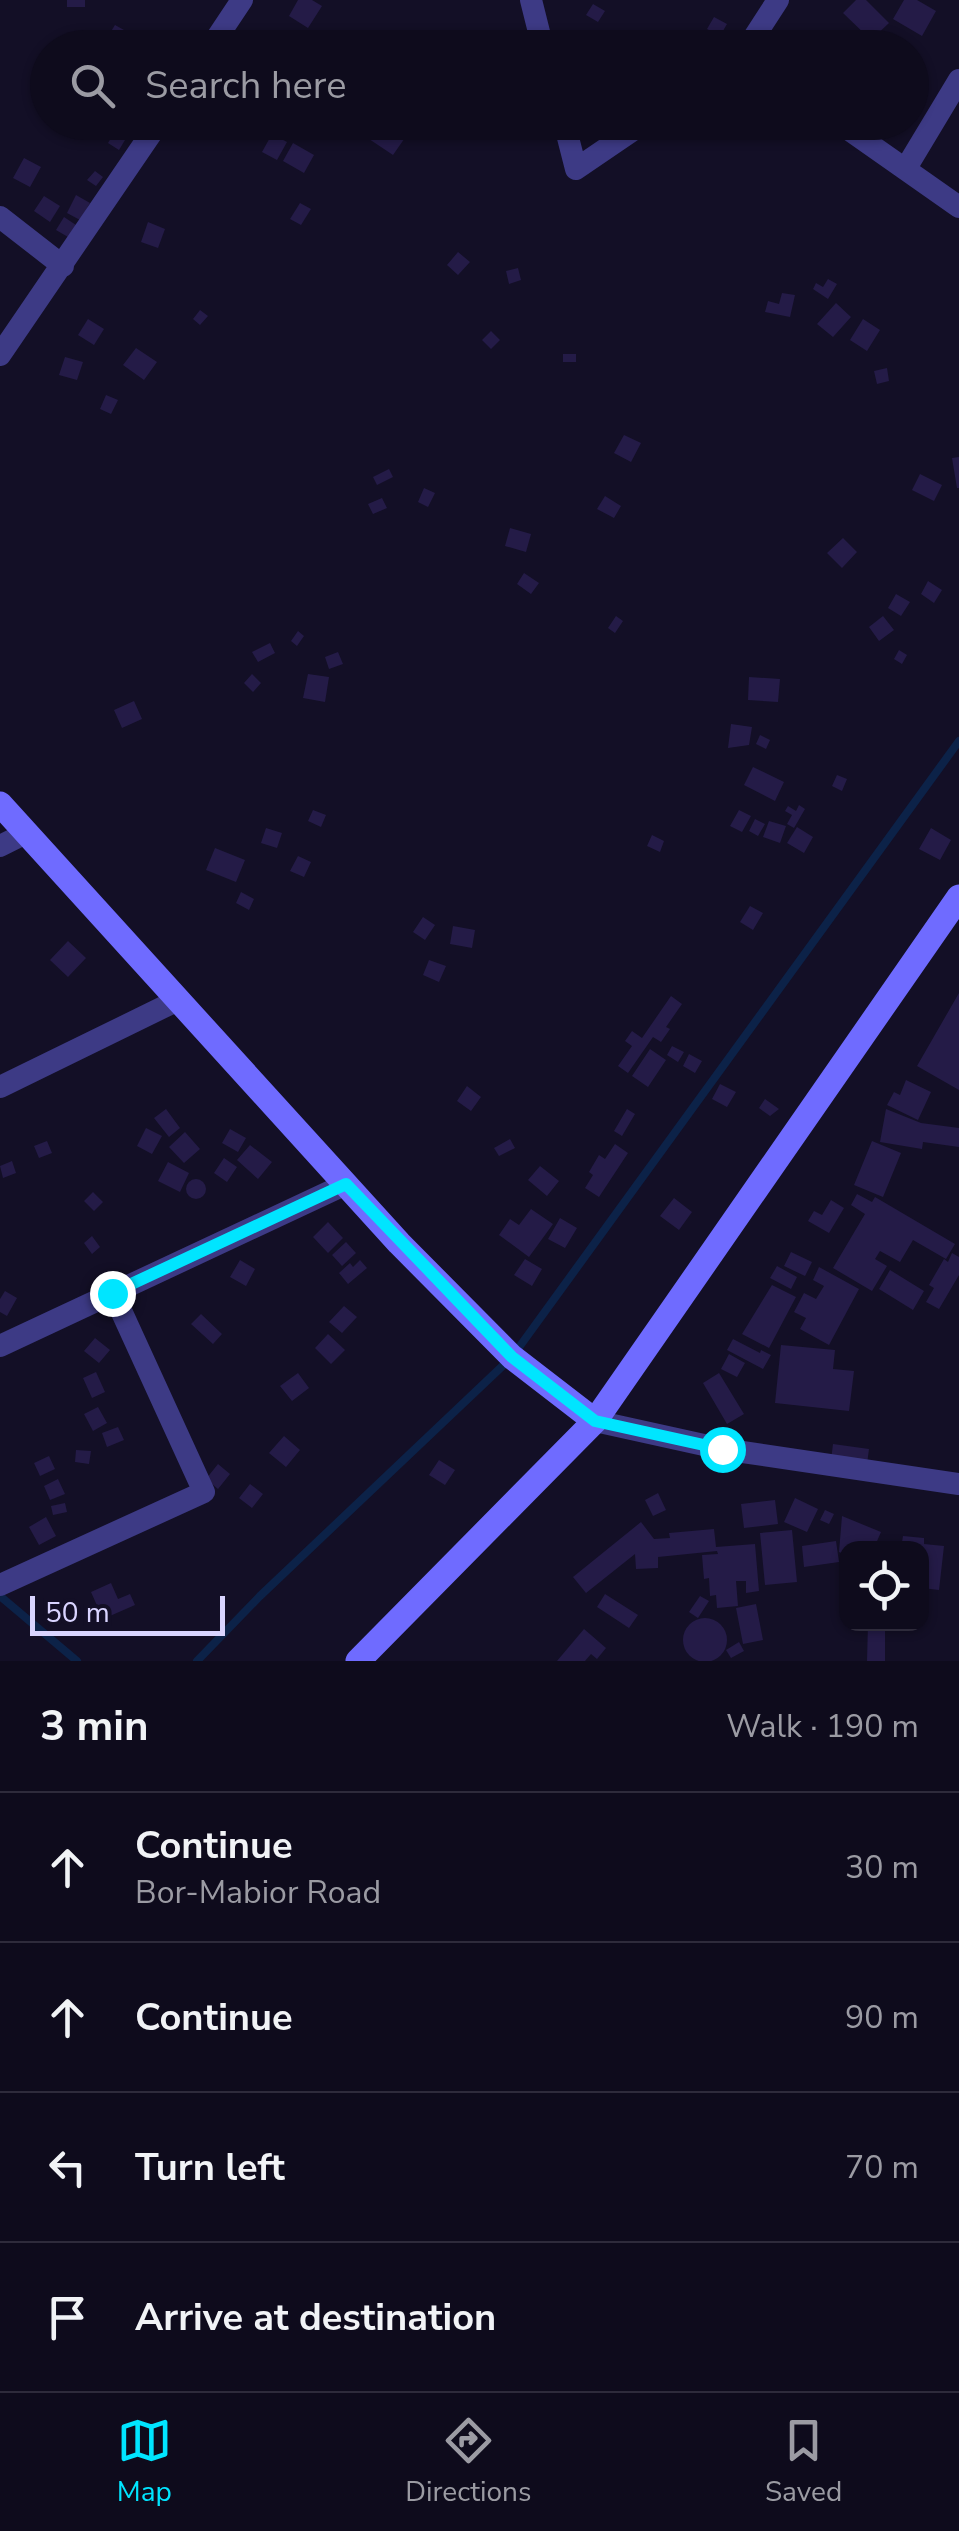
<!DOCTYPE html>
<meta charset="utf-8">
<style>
:root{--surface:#0e0b1c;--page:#171425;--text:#f1f3f6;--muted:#9b9ba3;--line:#2e2b3b;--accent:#00e5ff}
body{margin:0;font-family:"Nunito Sans",sans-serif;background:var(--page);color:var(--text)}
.controls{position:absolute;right:30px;bottom:30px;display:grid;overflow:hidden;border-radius:20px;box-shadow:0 2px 8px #0004}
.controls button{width:90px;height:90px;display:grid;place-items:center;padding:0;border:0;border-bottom:2px solid var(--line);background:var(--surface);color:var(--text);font:50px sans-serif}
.scale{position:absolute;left:30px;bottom:25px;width:195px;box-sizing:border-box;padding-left:10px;border:5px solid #d9d4ff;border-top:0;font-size:28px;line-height:35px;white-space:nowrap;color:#d9d4ff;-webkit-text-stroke:8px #130f26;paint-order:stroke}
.stop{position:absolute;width:30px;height:30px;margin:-22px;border:8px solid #00e5ff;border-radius:50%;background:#fff}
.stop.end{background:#00e5ff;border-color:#fff;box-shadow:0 2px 10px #0008}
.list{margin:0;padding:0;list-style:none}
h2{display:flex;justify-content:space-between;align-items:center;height:130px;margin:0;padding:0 40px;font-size:42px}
h2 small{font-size:32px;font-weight:400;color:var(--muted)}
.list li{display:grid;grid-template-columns:65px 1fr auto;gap:30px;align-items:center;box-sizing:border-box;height:150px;padding:0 40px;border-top:2px solid var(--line)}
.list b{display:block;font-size:38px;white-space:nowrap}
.list p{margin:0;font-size:32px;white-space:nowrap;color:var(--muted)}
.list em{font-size:32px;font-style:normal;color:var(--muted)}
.icon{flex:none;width:55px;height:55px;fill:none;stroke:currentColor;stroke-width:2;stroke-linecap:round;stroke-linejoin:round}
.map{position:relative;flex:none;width:959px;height:1661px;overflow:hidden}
.search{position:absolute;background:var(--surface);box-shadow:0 2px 8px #0004;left:30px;right:30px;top:30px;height:110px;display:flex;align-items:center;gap:25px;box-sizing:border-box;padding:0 35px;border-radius:55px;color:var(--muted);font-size:38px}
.sheet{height:730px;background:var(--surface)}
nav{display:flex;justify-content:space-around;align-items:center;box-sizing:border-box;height:140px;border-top:2px solid var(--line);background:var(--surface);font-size:28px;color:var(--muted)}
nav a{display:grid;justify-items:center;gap:5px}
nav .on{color:var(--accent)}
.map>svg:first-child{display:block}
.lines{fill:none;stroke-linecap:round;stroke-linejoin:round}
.stream{stroke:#0c2248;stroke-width:8}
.building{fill:#241b47}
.street{stroke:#3d3a85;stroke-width:22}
.secondary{stroke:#6f6bff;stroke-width:25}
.route{stroke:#00e5ff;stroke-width:12}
</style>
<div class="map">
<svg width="959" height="1661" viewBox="0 0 959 1661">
<rect width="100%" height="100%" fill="#130f26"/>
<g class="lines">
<path class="stream" d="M0 1596 77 1661
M197 1661 260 1596 512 1357 959 741"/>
</g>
<path class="building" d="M67 0H85V7H67Z
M298 0H312L322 6 308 28 289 16Z
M856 0H866L889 23 871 40 843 13Z
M904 0H917L936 11 922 36 893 19Z
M593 4 605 11 598 22 586 15Z
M714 17 727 24 720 36 707 29Z
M115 25 133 35 126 48H116L105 41Z
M639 33 652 41 648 48H630Z
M377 122H416L393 155 366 137Z
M117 128 128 135 119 150 108 143Z
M272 134 287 142 277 160 262 152Z
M293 143 314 155 304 173 283 161Z
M24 158 41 167 30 187 13 178Z
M95 171 103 177 96 186 87 180Z
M76 195 90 203 80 220 67 213Z
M44 196 60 206 50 222 34 211Z
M300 203 311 209 301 225 290 219Z
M64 217 76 225 68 237 56 230Z
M148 222 165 229 158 248 141 242Z
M458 252 470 262 458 275 447 265Z
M518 268 521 280 509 284 506 271Z
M828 279 837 284 828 299 813 289 816 283 823 287Z
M782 293 795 295 790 317 765 312 768 301 779 304Z
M836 303 851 317 833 337 817 324Z
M200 310 208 316 200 325 193 319Z
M88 319 104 329 94 345 78 335Z
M863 319 880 330 867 351 850 340Z
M491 331 500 340 491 349 482 340Z
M136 348 157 362 144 380 123 365Z
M563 354H576V362H563Z
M65 357 83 362 77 380 59 375Z
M887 368 889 381 877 384 874 371Z
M106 395 118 400 111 414 100 409Z
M624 435 641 443 631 462 614 453Z
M959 457V488H957L952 458Z
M389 469 393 477 377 485 373 477Z
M920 474 942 485 934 501 912 490Z
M424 488 435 493 428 507 418 502Z
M605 496 621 506 614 518 597 509Z
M382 498 387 508 373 514 368 504Z
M510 528 531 534 526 552 505 546Z
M843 538 857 552 842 568 827 553Z
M524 573 539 583 531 594 517 584Z
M928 581 942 590 934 603 921 594Z
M896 594 910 602 901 616 888 608Z
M616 616 623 621 615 633 608 628Z
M883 616 894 630 879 641 869 627Z
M298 631 304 636 297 646 291 641Z
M270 643 275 653 258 662 252 652Z
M899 650 907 655 902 664 894 659Z
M338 652 343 664 329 669 325 657Z
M252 674 261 683 253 692 244 683Z
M308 674 329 677 325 702 303 698Z
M749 677 780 679 778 702 748 700Z
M134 701 142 719 122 728 114 710Z
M731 724 752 727 749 745 728 748Z
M760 735 770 740 766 749 756 744Z
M753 767 784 782 775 801 744 785Z
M837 775 847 779 842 791 832 786Z
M799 805 805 809 794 828 787 824 792 815 785 811 788 806 796 811Z
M313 810 326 815 321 827 308 821Z
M739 810 751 816 742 832 730 826Z
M755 819 765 824 758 836 749 831Z
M769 821 786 826 780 843 763 837Z
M797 827 813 837 804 853 787 843Z
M266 828 282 833 277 848 261 843Z
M931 828 951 840 940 860 919 849Z
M652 835 664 841 660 852 647 846Z
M215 848 245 860 236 882 206 870Z
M298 856 311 862 304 877 290 871Z
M241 892 254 899 249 910 236 903Z
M750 906 763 913 753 930 740 922Z
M423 917 435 925 425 940 413 932Z
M453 926 475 930 472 948 450 944Z
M68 941 86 958 68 977 50 960Z
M429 960 446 966 439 982 423 975Z
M959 993V1090L917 1066Z
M671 996 682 1004 666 1027 670 1029 661 1042 653 1037 628 1073 618 1066 632 1046 625 1041 632 1031 642 1038Z
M672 1046 684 1052 678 1062 667 1055Z
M650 1049 666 1060 648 1087 632 1076Z
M689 1054 702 1061 695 1073 683 1066Z
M906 1080 931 1092 918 1120 887 1105 894 1092 900 1095Z
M720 1084 736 1092 727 1107 712 1099Z
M467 1086 481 1097 471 1111 457 1101Z
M765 1099 779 1109 770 1116 759 1108Z
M166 1109 180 1128 169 1137 154 1118Z
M627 1109 635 1114 622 1136 614 1131Z
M886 1109 921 1123 959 1128V1147L923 1142 922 1149 880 1142Z
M146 1128 162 1136 152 1154 137 1146Z
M230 1129 246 1138 238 1152 222 1143Z
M185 1132 200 1149 184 1163 169 1147Z
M510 1139 515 1148 499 1156 494 1148Z
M47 1141 52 1153 39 1158 34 1146Z
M872 1141 901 1153 883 1197 854 1185Z
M615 1144 628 1153 599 1197 585 1188 593 1175 589 1172 599 1155 605 1159Z
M250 1145 272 1162 258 1179 237 1160Z
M224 1158 237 1167 227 1182 214 1173Z
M12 1161 16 1173 3 1178 0 1166Z
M168 1162 189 1173 180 1192 158 1181Z
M540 1166 559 1181 547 1196 528 1180Z
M186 1189a10 10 0 1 1 20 0a10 10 0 1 1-20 0Z
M93 1192 103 1202 94 1211 84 1201Z
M857 1194 872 1202 875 1197 955 1244 946 1259 913 1240 900 1262 880 1251 875 1259 887 1266 872 1291 833 1268 865 1214 851 1205Z
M674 1198 692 1212 679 1230 660 1216Z
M831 1200 844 1208 829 1233 808 1221 814 1211 822 1215Z
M531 1209 553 1224 529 1257 499 1235 510 1219 519 1225Z
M560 1218 577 1228 565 1248 548 1239Z
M328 1222 343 1238 328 1253 313 1237Z
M92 1236 100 1247 92 1254 84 1243Z
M346 1242 356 1253 342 1266 332 1255Z
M791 1252 812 1262 805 1276 784 1266Z
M952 1253 959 1257V1275L939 1309 926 1302 934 1288 929 1285 944 1259 948 1262Z
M525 1259 542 1269 532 1286 514 1275Z
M240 1260 255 1269 246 1286 230 1277Z
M360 1260 367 1268 348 1284 339 1273 350 1263 353 1267Z
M777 1266 797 1277 791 1289 770 1278Z
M819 1267 859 1289 829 1345 800 1329 806 1318 794 1312 804 1293 816 1299 824 1286 813 1280Z
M890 1270 924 1291 913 1310 879 1289Z
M772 1285 796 1297 769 1348 742 1334Z
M5 1291 17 1298 7 1316 0 1312V1299Z
M344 1306 357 1317 342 1333 329 1322Z
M201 1314 222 1334 213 1344 191 1324Z
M328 1334 345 1350 331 1364 315 1348Z
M95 1338 110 1350 99 1363 84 1351Z
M733 1339 760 1353 761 1350 771 1355 763 1369 727 1350Z
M781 1345 835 1350 833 1369 854 1371 849 1411 775 1403Z
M729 1354 745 1363 737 1377 721 1369Z
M96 1372 105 1392 92 1398 83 1378Z
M298 1373 309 1388 292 1401 280 1386Z
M719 1373 744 1414 727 1424 703 1383Z
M98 1407 107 1423 93 1431 84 1414Z
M118 1427 124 1440 107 1447 102 1433Z
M284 1436 300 1450 286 1467 269 1453Z
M833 1444 869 1449 867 1464 831 1460Z
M76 1450 91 1451 89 1464 75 1462Z
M49 1456 55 1469 40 1476 34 1463Z
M439 1460 455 1470 445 1485 429 1475Z
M218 1464 230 1474 218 1489 206 1479Z
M58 1479 65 1494 50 1500 44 1486Z
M250 1484 263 1494 252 1508 239 1498Z
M658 1493 666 1510 653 1516 645 1500Z
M795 1498 818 1509 807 1532 784 1522Z
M775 1500 778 1524 744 1528 741 1504Z
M65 1503 67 1512 53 1515 51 1506Z
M825 1510 834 1514 829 1524 820 1520Z
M842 1516 881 1532 874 1548H846V1555L839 1552Z
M46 1517 56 1536 39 1545 29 1527Z
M641 1522 654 1539 670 1538 669 1533 714 1529 716 1547 755 1544 759 1591 746 1593V1581H736L738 1606 717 1608 716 1595 710 1596 709 1578 704 1579 702 1555 718 1554 717 1551 658 1557V1568L636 1569 635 1554 586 1593 573 1577Z
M792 1530 797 1582 765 1585 760 1533Z
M903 1536 924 1538V1544L944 1546 939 1590 922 1588V1548H901Z
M836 1541 839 1562 804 1567 802 1546Z
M111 1583 118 1599 130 1594 135 1605 103 1619 91 1592Z
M605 1594 638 1615 629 1628 597 1607Z
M700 1596 709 1601 698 1618 689 1612Z
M756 1604 763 1640 743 1644 736 1608Z
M683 1640a22 22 0 1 1 44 0a22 22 0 1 1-44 0Z
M868 1624H885V1661H867Z
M584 1629 606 1648 597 1659 591 1654 585 1661H557Z
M739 1642 744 1651 731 1658 726 1650Z"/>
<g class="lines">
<path class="street" d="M531 0 543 48
M210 48 242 0
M747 48 778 0
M564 122 576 169 645 122
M838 122 959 207
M906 168 959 80
M0 217 63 266
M0 355 159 122
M0 846 26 833
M0 1087 178 1000
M0 1346 346 1184
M595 1421 722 1449 959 1484
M0 1585 204 1492 113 1293"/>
<path class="secondary" d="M0 804 399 1243 512 1357 595 1421
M358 1661 595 1421 959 897"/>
</g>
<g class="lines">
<path class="route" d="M112 1293 346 1184 512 1357 595 1421 722 1449"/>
</g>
</svg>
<div class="controls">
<button><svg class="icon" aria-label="locate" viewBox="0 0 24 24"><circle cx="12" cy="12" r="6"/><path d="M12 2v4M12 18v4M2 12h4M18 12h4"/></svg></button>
</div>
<div class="scale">50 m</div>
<div class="stop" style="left:722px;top:1449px"></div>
<div class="stop end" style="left:112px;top:1293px"></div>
<div class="search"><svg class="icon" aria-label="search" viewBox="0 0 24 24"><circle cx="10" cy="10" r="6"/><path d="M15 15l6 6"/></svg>Search here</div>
</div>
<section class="sheet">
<h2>3 min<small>Walk · 190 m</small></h2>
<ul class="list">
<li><svg class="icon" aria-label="ahead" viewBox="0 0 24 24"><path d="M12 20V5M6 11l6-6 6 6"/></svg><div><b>Continue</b><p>Bor-Mabior Road</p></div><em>30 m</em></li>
<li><svg class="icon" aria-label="ahead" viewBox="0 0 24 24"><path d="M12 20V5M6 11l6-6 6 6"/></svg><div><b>Continue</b></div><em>90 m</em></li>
<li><svg class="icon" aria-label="left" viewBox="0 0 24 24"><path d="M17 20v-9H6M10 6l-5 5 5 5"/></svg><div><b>Turn left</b></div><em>70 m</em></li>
<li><svg class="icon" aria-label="arrive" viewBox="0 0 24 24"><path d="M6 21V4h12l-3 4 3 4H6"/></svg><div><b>Arrive at destination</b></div></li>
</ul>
</section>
<nav>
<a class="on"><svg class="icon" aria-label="map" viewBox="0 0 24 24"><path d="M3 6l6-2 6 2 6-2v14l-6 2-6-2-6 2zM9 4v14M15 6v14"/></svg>Map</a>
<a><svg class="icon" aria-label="directions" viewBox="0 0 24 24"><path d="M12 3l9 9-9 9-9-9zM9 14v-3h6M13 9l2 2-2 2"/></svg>Directions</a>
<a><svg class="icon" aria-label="saved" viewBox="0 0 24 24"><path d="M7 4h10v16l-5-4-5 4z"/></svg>Saved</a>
</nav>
